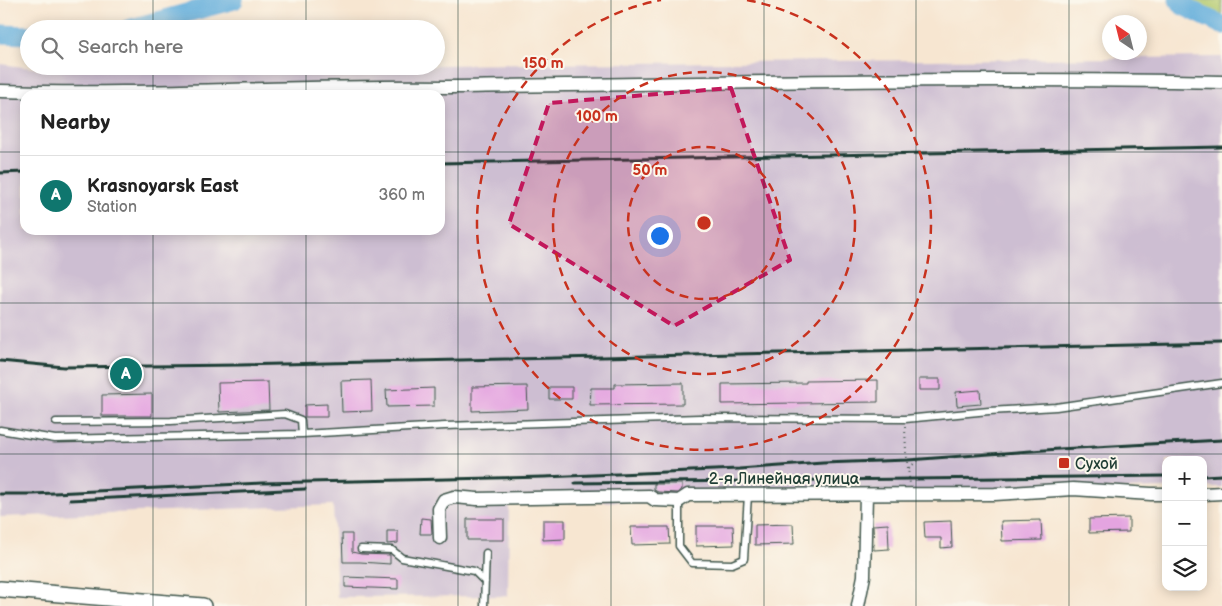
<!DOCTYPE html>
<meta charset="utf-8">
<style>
:root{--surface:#fff;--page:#f6f6f6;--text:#222;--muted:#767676;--line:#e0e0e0;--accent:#0f766e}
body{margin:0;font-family:"Balsamiq Sans",sans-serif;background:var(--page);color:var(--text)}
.controls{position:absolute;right:15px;bottom:15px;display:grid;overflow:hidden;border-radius:10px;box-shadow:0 2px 12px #0003}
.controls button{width:45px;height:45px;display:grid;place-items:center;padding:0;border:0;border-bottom:1px solid var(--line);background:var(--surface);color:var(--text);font:25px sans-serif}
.compass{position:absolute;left:1102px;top:15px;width:45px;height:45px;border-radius:50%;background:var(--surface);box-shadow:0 2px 12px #0003;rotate:325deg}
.you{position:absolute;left:659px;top:235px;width:18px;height:18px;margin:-12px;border:4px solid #fff;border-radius:50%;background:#1a73e8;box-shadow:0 0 0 8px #1a73e833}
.badge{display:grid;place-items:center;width:32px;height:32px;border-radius:50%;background:var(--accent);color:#fff;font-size:16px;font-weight:700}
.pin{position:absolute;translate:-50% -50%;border:2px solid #fff;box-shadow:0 1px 5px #0006}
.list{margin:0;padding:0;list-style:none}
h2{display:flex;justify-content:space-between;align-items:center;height:65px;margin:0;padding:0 20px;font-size:21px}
h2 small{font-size:16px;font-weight:400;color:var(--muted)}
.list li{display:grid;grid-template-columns:32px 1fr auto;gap:15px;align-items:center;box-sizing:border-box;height:80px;padding:0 20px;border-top:1px solid var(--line)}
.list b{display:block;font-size:19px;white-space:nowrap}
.list p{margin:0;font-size:16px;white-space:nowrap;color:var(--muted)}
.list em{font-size:16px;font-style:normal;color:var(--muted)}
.icon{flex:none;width:28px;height:28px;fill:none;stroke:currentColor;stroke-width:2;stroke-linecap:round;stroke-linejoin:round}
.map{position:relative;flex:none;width:1222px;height:606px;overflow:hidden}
.search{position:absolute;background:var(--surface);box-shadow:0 2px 12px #0003;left:20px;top:20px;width:425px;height:55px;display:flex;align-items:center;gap:12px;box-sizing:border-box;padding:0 18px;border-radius:28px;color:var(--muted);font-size:19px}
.panel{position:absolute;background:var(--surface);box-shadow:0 2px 12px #0003;left:20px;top:90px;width:425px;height:145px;border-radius:15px}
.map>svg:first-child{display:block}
.industrial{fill:#cdbed2;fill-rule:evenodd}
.green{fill:#b5cb70;stroke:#6a8452}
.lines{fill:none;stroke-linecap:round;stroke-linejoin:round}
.river{stroke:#63aedb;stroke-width:19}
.building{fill:#e4a4e0}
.service-casing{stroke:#3f564c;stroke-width:9}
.minor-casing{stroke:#3f564c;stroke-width:15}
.tertiary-casing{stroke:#3f564c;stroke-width:18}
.path{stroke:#3f564c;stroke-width:2;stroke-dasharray:1 4;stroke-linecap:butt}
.service{stroke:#fff;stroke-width:6}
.minor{stroke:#fff;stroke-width:12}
.tertiary{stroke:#fff;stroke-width:15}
.rail{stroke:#1f3d34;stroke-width:3}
.marked{fill:#c2185b;fill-opacity:0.2;stroke:#c2185b;stroke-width:4;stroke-dasharray:10 6;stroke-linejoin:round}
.grid{fill:none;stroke:#1f3d34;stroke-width:1;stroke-opacity:0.55}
.ring{fill:none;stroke:#c8321e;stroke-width:2.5;stroke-dasharray:9 6}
.poi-dot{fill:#c8321e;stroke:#fbf7ec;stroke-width:2}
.labels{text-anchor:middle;stroke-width:4;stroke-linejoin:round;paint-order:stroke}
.poi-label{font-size:16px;fill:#1f3d34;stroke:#fbf7ec;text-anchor:start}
.street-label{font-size:16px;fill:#1f3d34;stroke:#fbf7ec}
.centre{fill:#c8321e;stroke:#fbf7ec;stroke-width:2.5}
.ring-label{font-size:15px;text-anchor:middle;font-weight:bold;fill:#c8321e;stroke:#fbf7ec;stroke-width:4;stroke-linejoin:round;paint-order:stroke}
</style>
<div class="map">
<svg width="1222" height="606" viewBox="0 0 1222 606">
<rect width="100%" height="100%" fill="#fbf7ec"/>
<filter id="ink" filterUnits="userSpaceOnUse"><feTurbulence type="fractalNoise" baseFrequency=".02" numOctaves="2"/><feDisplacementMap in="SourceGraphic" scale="10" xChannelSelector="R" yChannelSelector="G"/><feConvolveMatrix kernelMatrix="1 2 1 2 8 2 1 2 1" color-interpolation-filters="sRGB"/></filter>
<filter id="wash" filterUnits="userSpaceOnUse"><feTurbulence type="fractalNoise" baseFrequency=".0096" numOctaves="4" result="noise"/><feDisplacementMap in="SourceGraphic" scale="20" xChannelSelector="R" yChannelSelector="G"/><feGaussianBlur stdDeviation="1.12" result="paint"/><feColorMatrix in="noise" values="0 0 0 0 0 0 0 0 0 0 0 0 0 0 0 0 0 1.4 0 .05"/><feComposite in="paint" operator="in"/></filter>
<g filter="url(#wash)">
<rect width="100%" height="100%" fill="#f7e6d1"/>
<path class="industrial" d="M1222 57V487H1203V460H1166V488L509 504 508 596 337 597 333 505 0 517V64L40 69 436 66V65ZM25 95H440V230H25Z"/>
<path class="green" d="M1192 0H1222V16L1195 4Z"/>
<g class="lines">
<path class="river" d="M1178 0 1183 6 1222 25
M128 29 234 0
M0 34 29 35"/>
</g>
<g id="blocks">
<path class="building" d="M919 379H940V390H919Z
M371 380 372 411 342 412 341 381Z
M878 380V402L722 404V384L806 383V381Z
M268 382 269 410 219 412 218 383Z
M683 383V404L590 405 591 388H615V384Z
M527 386 528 409 472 411V387Z
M549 387H572V399H549Z
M434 388V406L387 407 386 390Z
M980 390 981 404 957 406 956 392Z
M152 394V416H102V395Z
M327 404V417H305V405Z
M654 484H682V489L677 493 658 492 654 490Z
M421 518 431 519 432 534H420Z
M1129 518V532L1089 533V519Z
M467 519H504V540H467Z
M543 520H565V539L543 540Z
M1041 520 1042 540 1002 541 1001 521Z
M951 521 952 547 941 548V538H925L924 522Z
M793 524 794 544 755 545V525Z
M888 524 889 549 874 550 873 525Z
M696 526H733L734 545 696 546Z
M631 527H669L670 544 632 545Z
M387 531H398V543L387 544Z
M342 534H352V552L361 554 390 555V564L360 562H343Z
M345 577 398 579V589L345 587Z"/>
</g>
</g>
<g filter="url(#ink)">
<use href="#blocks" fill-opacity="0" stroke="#3f564c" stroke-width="1"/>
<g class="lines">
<g class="service-casing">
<path id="service" d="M56 422 171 421 285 414 301 420 302 434
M0 430 55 439 302 434 445 426 699 418 905 419 989 411 1056 407 1222 383
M679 501V546L692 563 732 564 744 559 748 495
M361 549 392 550 402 558 474 571 485 582
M484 606 486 553"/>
</g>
<g class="minor-casing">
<path id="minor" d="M0 91C149 96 297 85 446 87 705 83 963 77 1222 82
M1203 494 1222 493
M440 538 439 509 444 500 454 497 477 499 649 496 655 500 679 501 688 495 995 494 1073 489 1151 494H1166
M858 606 864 576 866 495"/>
</g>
<g class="tertiary-casing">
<path id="tertiary" d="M0 589 203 606"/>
</g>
<path class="path" d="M905 427 906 452 910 484
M909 468 917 461"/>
<use href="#service" class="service"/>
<use href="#minor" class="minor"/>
<use href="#tertiary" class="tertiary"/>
<path class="rail" d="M440 163 1222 147
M0 173 25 172
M0 361 64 367 240 365 1222 343
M1203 476 1222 475
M575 483 1166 476
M0 494H33L262 483 544 477 739 469 823 463 908 460 1059 449 1222 440
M70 500 305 489"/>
</g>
</g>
<path class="marked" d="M731 88 790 260 674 326 509 224 549 103Z"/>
<path class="grid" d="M153 0V29M306 0V29M458 0V606M611 0V606M764 0V606M916 0V606M1069 0V606M153 66V95M306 66V95M0 152H25M440 152H1222M153 230V606M306 230V606M0 303H1222M0 454H1222"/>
<g class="ring">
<circle cx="704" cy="223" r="76"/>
<circle cx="704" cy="223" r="151"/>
<path d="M747 0A227 227 0 1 1 661 0"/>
</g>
<rect class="poi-dot" x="1058" y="457" width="12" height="12" rx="2.5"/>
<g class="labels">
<g class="poi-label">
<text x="1075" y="469">Сухой</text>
</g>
<g class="street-label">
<text x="784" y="484">2-я Линейная улица</text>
</g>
</g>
<circle cx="704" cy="223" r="8" class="centre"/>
<g class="ring-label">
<text x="543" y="68">150 m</text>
<text x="597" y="121">100 m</text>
<text x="650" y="175">50 m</text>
</g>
</svg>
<div class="controls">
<button>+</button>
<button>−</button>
<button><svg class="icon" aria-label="layers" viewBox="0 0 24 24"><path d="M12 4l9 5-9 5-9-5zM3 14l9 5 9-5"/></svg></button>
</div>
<svg class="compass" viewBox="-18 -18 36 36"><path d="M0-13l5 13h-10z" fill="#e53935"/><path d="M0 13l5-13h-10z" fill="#767676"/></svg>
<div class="you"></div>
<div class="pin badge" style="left:126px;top:374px">A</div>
<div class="search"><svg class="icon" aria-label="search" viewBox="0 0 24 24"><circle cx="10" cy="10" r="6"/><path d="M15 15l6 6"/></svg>Search here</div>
<section class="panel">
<h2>Nearby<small></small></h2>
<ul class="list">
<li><span class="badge">A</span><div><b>Krasnoyarsk East</b><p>Station</p></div><em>360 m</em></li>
</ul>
</section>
</div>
